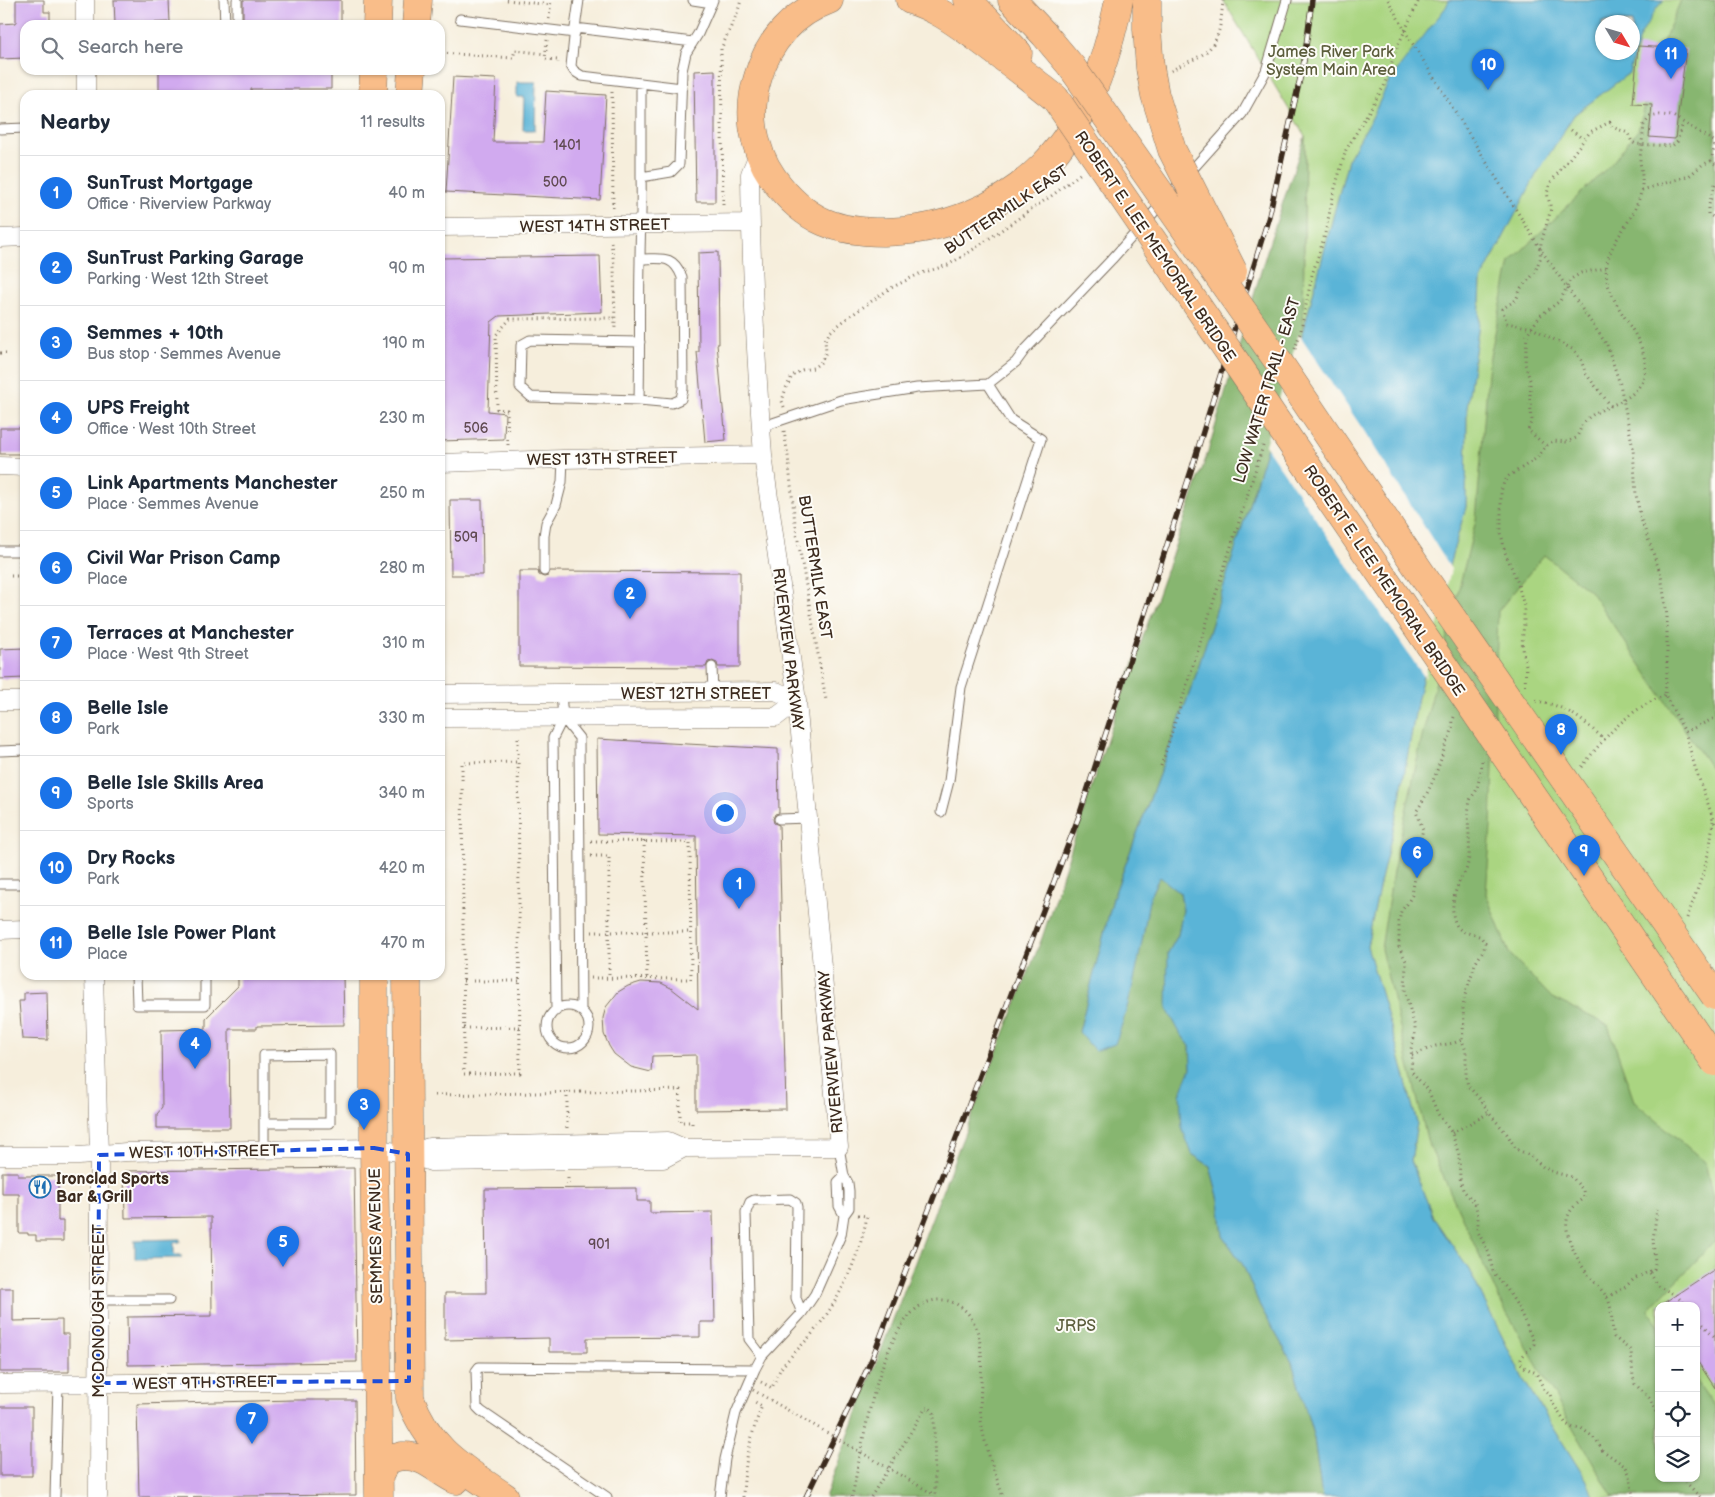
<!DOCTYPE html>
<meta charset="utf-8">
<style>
:root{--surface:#fff;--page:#f6f6f7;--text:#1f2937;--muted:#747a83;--line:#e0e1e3;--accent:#1a73e8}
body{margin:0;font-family:"Balsamiq Sans",sans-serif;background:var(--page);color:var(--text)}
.controls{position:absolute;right:15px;bottom:15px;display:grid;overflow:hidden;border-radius:10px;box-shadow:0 1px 4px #0004}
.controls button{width:45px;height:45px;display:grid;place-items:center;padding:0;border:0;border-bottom:1px solid var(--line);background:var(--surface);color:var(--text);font:25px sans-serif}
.compass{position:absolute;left:1595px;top:15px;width:45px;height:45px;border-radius:50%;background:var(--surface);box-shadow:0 1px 4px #0004;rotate:128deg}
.you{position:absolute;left:724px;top:812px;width:18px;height:18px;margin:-12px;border:4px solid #fff;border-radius:50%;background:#1a73e8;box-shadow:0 0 0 8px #1a73e833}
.badge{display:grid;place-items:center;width:32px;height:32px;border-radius:50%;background:var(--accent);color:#fff;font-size:16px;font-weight:700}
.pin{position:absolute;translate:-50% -41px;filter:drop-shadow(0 1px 2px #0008)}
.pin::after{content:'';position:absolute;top:26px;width:18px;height:15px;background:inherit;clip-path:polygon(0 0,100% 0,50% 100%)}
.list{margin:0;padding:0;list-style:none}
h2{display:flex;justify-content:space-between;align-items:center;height:65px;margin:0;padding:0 20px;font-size:21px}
h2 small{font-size:16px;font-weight:400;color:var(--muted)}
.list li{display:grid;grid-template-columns:32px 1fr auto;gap:15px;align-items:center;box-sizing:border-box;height:75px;padding:0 20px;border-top:1px solid var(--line)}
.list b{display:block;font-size:19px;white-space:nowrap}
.list p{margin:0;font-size:16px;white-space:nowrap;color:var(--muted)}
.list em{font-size:16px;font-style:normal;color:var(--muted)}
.icon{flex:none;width:28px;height:28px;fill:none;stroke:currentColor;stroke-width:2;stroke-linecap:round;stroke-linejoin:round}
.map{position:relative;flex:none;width:1715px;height:1497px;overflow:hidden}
.search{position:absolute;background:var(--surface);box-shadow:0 1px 4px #0004;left:20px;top:20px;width:425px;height:55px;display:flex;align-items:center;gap:12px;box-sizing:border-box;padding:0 18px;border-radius:15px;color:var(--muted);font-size:19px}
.panel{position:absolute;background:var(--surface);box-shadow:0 1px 4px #0004;left:20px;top:90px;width:425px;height:890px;border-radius:15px}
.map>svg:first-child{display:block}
.green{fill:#aad581;stroke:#728050;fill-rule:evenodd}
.forest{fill:#87b66f;stroke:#617046}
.water{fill:#5ab4d7;stroke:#4a6f7a;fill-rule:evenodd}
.pier{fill:#f6eedc}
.building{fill:#d1aaef}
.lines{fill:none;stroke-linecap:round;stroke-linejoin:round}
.lane-casing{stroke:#7c6f60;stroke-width:11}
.street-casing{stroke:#7c6f60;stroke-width:19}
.primary-casing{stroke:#7c6f60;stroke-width:29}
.path{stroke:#7c6f60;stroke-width:3;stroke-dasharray:1 4;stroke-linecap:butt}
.lane{stroke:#fff;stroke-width:9}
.street{stroke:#fff;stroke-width:18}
.primary{stroke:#f9bd89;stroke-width:28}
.rail-casing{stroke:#3b2a1e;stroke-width:5.5}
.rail{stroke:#fdfcf7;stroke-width:4;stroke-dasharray:11;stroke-linecap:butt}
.primary-bridge-casing{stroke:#7c6f60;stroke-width:29;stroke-linecap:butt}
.path-bridge{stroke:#7c6f60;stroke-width:3;stroke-dasharray:1 4;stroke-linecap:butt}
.primary-bridge{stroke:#f9bd89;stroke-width:28}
.marked{fill:none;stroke:#1d4ed8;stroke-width:4;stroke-dasharray:10 6;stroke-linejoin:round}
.labels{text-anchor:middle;stroke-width:4;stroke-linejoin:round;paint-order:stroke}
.number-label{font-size:14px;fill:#604a52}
.park-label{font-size:16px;fill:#5c5d3c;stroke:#fdfcf7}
.street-label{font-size:16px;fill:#3b2a1e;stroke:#fdfcf7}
.poi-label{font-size:16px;font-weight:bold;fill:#3b2a1e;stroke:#fdfcf7;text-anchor:start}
</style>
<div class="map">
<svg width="1715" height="1497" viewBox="0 0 1715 1497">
<rect width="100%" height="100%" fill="#fdfcf7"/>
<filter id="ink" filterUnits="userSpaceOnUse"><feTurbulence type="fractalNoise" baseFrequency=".02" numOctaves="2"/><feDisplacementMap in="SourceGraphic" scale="10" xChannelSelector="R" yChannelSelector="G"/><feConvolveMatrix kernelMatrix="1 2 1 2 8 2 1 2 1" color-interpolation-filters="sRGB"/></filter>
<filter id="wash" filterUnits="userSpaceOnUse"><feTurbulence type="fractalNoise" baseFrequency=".0096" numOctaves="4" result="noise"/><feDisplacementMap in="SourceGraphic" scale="20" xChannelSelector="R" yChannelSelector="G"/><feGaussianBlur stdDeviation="1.12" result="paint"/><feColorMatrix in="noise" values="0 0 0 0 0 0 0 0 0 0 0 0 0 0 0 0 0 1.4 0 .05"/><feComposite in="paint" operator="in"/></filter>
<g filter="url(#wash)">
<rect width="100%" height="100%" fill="#f6eedc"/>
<path class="green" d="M1223 0H1715V1497H1594L1586 1480 1523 1379 1469 1270 1433 1217 1411 1161 1417 1123 1394 1037 1367 946 1380 883 1397 814 1418 697 1450 562 1466 507 1467 408 1479 323 1481 280 1536 174 1574 115 1629 73 1639 38 1632 22H1602V52L1389 81 1372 118 1348 160 1303 332 1305 136ZM1659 1306H1696V1478H1659Z"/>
<path class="forest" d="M1681 0H1715V774L1590 591 1544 555 1498 611 1491 826 1486 894 1509 953 1552 998 1608 1025 1634 1101 1705 1162 1715 1206V1241L1649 1310 1659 1326V1478H1696V1380L1715 1408V1497H1613L1501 1303 1428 1143 1381 949 1393 871 1423 733 1476 520 1489 361 1510 262 1612 163 1638 130 1664 40Z
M1305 136 1303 332 1194 681 1113 898 1079 1032 1144 931 1149 898 1160 876 1180 893 1183 911 1178 935 1168 953 1180 1033 1190 1046 1191 1068 1180 1095 1192 1154 1210 1166 1219 1200 1223 1236 1243 1265 1260 1306 1292 1362 1314 1438 1322 1497H825L958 1150 1042 938 1108 736 1206 458 1269 244Z"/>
<path class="water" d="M1449 0H1664L1656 9 1639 38 1629 73 1574 115 1536 175 1481 280 1479 323 1467 408 1466 507 1450 562 1418 697 1397 814 1380 883 1367 946 1394 1037 1417 1123 1411 1161 1433 1217 1469 1270 1523 1379 1586 1480 1594 1497H1322L1314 1438 1292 1362 1260 1306 1243 1265 1223 1236 1219 1200 1210 1166 1192 1154 1182 1128 1180 1095 1191 1068 1190 1046 1180 1033 1167 1009 1168 953 1178 935 1183 910 1180 893 1160 877C1147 896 1148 910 1144 931 1137 969 1129 1008 1115 1044L1095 1051 1079 1032 1113 898 1194 681 1303 332 1348 160 1372 118 1389 81 1446 7ZM1602 22H1632V52H1602Z
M517 82H536L535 130H523L524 97H517Z
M180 1239V1242H174V1255H181V1258L135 1259V1240Z"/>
<path class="pier" d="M1299 334 1364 431 1451 569 1425 678 1265 445Z"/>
<g id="blocks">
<path class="building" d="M16 0H44V12H50V25H25V58L0 59V24L16 23Z
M114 0H169L170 22 115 24Z
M243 0H341V25H243Z
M1638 46 1686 49 1675 139 1649 137 1652 105 1633 104Z
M159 70H331V89H251V95H159Z
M715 70V202H696L694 71Z
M453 77 496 79 493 142H543L546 91 606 95 600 200 446 192Z
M718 252 719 344H717L726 440 705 442 697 352H699L698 253Z
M600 256 602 312 499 316 491 322 488 411 505 413 504 439 440 441V258Z
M0 428H25V454H0Z
M450 500H482L483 575H451Z
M519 571H538L539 575 544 577 548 576 550 571 740 572V667H718L717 663 712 661 708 662 706 667 519 666Z
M25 648V678L0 679V649Z
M597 739 778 749 779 813 775 814 773 819 774 823 779 825 786 1109 696 1110V1055L652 1056 651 1072 631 1067 614 1054 609 1046 604 1034 603 1018 606 1007 618 992 628 986 641 982 661 983 671 988 698 1009 696 836 598 834Z
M238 975H343L344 1025 257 1026V1029H229L230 1128H157V1114L162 1108 161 1030 206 1029V1018L238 986Z
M47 992 48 1040 22 1039 19 1001H24V993Z
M354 1168 357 1362 128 1365 127 1317 212 1316 211 1217 125 1218 124 1171Z
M2 1172H18V1176H58V1221H63V1241H36V1235H28V1233H19V1194H2Z
M637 1188V1201H650V1213L713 1212 715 1322H700V1337L587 1338V1352H549V1338L445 1340V1293H486L485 1189Z
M1715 1269V1388L1696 1359V1306H1659Z
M0 1288H13V1321L62 1320V1334H69V1372H0Z
M294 1400H355L356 1495 139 1497 137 1404Z
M0 1407H32V1476H0Z"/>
</g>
</g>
<g filter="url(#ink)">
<use href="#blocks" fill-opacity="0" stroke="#7c6f60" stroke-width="1"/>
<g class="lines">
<g class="lane-casing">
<path id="lane" d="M224 0 225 25
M237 0V25
M579 0 575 28 693 42
M693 0 712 3
M460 19 575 33
M575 28 571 66 574 71 582 76 682 88
M641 83V177
M0 129 25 128
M640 342 530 340 521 345 520 387 531 397 639 400C640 354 639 308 640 262 640 234 642 205 641 177L671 172 679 164 682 71 686 53 698 34 713 0
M639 400 672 403 681 399 683 389 682 277C673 254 661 259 640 259
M761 427 841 400 917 388 988 384 1016 362 1024 351 1112 259 1242 114 1266 71 1287 0
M0 551H25
M544 571V536L546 523 556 505 562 482 563 459
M712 667 713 692
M563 718 579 738 581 1011
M0 751 25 750
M941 812 949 781 961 687 1041 439 1011 420 988 384
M779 819 808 818
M0 884H25
M136 975 137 1005H205V975
M547 1027a21 21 0 1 1 42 0a21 21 0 1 1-42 0Z
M556 1011 553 738 563 718 561 693
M264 1150V1055L330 1054V1123H264
M844 1176 838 1182 839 1206 844 1215
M98 1300H169
M762 1356 749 1339 746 1212 750 1202 754 1200 790 1199 796 1203 797 1207 796 1298 802 1313
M55 1497 58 1384
M607 1497 481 1411 477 1407 476 1371 479 1367 755 1369
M720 1497 725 1459 736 1413 755 1369 762 1356 802 1313 815 1294 841 1235 844 1215 849 1208V1191L848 1183 844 1176 839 1147"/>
</g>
<g class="street-casing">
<path id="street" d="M85 0V25
M86 70V95
M440 227 750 223
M0 238 25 237
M440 463 563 459 763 455
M0 466 25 467
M440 694 776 691 797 701 776 717 440 718
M0 701H25
M0 930 25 929
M94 975 99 1155 98 1497
M408 1154 429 1147 668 1141 684 1148 839 1147 797 701 763 455C756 362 751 268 750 174L759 152
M0 1156H79L126 1152 374 1148 408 1154 431 1162 663 1159 684 1148
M0 1384 409 1381"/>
</g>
<g class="primary-casing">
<path id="primary" d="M829 0C794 13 768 41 758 77 747 111 752 148 773 178 786 196 803 213 824 222 843 230 863 232 883 232 943 231 1000 209 1043 166 1087 121 1107 60 1119 0
M910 0C935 7 955 22 976 37 1003 57 1029 77 1055 98
M968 0 1018 53
M1012 0 1044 34 1071 66
M1147 0V29L1150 68
M377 25 378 0
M416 25 418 0
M373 95 374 70
M410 95 412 70
M374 975V1148L379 1497
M407 975 410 1398C429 1450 461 1467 505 1497
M379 1476C381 1471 384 1466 387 1462 391 1458 397 1457 402 1456 425 1455 437 1471 456 1480"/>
</g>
<path class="path" d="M507 0 551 5
M549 19 551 0
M547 40 545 59 558 60V63
M442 53 513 58 515 50 545 54
M1171 71C1181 64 1193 61 1203 54 1221 42 1221 20 1223 0
M612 92 613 208
M1571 130 1583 139
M1711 161 1715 145
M1715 184 1708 208V214L1715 218
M1642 190 1689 176 1702 165 1711 161 1715 164
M723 205 721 49 738 11 741 0
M611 242 614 264 615 330
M1607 345 1620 384 1633 448 1636 495 1641 519 1661 575 1667 616V672L1665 695 1685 732 1695 767 1715 824
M1295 349 1301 330 1312 275 1324 238 1335 188 1346 150 1384 86 1396 50 1419 0
M0 353H6
M1611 406 1586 374 1581 360 1574 350 1532 328 1507 323 1502 309 1516 300 1521 288 1534 274 1540 259 1541 243 1551 209 1547 193 1551 182 1590 132 1610 122 1612 127 1628 133 1632 142 1636 144 1672 146 1677 142 1683 123
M784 407 782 401 786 388 792 376 802 370 813 368 821 362 826 352 825 340 830 332 846 319 889 289 919 274 948 265 968 253 1054 194 1081 173
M784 431 788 456 795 523 826 700
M508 445 507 410 497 409 496 335 510 319 615 318
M1546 446 1528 430 1532 420 1530 402V380L1525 364 1527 334 1540 316 1560 301 1571 279 1581 273 1606 268
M20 561V576
M11 576H25
M1525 685 1526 666 1522 643 1524 624V606L1517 581 1505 552 1501 533V492L1504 482 1509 476 1537 458 1546 446 1553 441 1567 442 1576 438C1580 432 1581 424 1587 419 1604 404 1632 404 1642 381 1657 346 1613 313 1607 280 1602 253 1623 233 1634 211 1639 201 1643 189 1642 178 1642 172 1640 165 1640 159 1641 148 1643 136 1644 125L1650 117 1660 115 1673 116 1715 142
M1536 701C1566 705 1582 720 1604 739
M1454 717C1452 722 1453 728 1451 733 1450 737 1447 740 1446 743 1438 770 1431 789 1416 812L1423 829 1419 847 1422 860 1416 871 1412 895 1407 904 1401 911 1399 922V947L1406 961 1405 992 1415 1027V1035L1411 1049 1412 1060 1411 1069 1413 1073 1429 1092 1438 1114 1452 1133 1459 1155 1460 1178 1463 1190 1475 1203 1478 1216V1232L1489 1253 1493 1272 1507 1289 1518 1307 1533 1340 1534 1344C1529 1351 1522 1354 1520 1362L1524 1367 1536 1373 1544 1389 1550 1394 1552 1402 1566 1424 1573 1428H1581L1588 1433 1597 1441 1602 1450 1626 1467 1630 1476 1633 1497
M1685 732 1715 718
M518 738 520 1073 464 1074 462 763 518 762
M1482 761C1482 769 1479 780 1477 788 1476 793 1471 796 1470 801 1465 822 1473 845 1467 867 1466 872 1462 876 1460 880 1454 892 1449 913 1457 926 1462 934 1473 933 1481 937L1485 943 1484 949 1475 964 1465 995 1463 1008 1464 1022 1462 1040 1466 1051V1077L1468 1086 1481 1100 1489 1113 1507 1134 1516 1149 1529 1155 1543 1167 1553 1172 1572 1177 1583 1190 1584 1198C1579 1203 1573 1206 1570 1212 1559 1229 1578 1261 1588 1275 1594 1283 1603 1290 1608 1299 1613 1311 1611 1325 1614 1337L1631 1351 1633 1377 1635 1384 1649 1398 1659 1418
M1161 766 1264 443
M1582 767C1605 736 1628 710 1665 695
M591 841 690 842 691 979 591 978
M644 841 647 979
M591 856H609V978
M1687 918 1704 871 1710 846 1713 821
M592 932H691
M463 981H520
M464 1028 520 1027
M1412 1055 1436 1046 1454 1043 1462 1040
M567 1092V1128
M435 1095 680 1090V1122H692V1126
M1452 1133 1489 1113
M568 1189V1177
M1650 1273 1659 1287 1676 1295 1686 1306
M1607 1297 1624 1288 1634 1279 1654 1269 1655 1263 1653 1240 1657 1209
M1696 1317 1715 1337
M761 1382 772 1388C775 1381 778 1373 782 1367 792 1354 805 1343 815 1330 840 1300 860 1255 867 1216L858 1215
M1682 1478 1700 1497
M743 1497C744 1465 750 1436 762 1406L753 1401
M852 1497C861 1455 881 1297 941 1300 956 1300 969 1311 975 1325 987 1353 978 1390 981 1420 984 1446 995 1472 1003 1497
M871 1497 925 1409 929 1407 934 1413 935 1497"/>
<use href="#lane" class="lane"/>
<use href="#street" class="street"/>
<use href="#primary" class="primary"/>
<g class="rail-casing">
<path id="rail" d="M806 1497 872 1359 1079 816 1191 471 1269 216 1304 61 1312 0"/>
</g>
<use href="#rail" class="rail"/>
<g class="primary-bridge-casing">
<path id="primary-bridge" d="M1071 66 1280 364 1421 573 1715 996
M1150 68 1155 95 1172 150 1233 271
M1055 98 1715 1062"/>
</g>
<path class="path-bridge" d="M1388 0 1408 36 1541 250 1607 345
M753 1390 935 1495"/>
<use href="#primary-bridge" class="primary-bridge"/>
</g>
</g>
<path class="marked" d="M374 1148 408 1154 409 1381 98 1383 99 1155Z"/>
<defs>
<g id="restaurant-ring" transform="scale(1.125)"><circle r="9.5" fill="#fdfcf7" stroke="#1f6fb2" stroke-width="1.5"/><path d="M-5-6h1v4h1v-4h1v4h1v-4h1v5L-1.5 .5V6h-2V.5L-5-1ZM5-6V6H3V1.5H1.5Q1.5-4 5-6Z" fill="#1f6fb2"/></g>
</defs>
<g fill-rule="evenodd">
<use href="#restaurant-ring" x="40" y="1187"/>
</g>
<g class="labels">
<g class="number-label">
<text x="567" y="150">1401</text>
<text x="555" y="187">500</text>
<text x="476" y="433">506</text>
<text x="466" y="542">509</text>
<text x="599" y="1249">901</text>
</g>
<g class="park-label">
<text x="1331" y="57">James River Park<tspan x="1331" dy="18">System Main Area</tspan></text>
<text x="1076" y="1331">JRPS</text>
</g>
<g class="street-label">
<text transform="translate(1006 209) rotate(-34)" y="6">BUTTERMILK EAST</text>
<text transform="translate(595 225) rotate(-1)" y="6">WEST 14TH STREET</text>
<text transform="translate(1156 246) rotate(56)" y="6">ROBERT E. LEE MEMORIAL BRIDGE</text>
<text transform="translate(1266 390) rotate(-73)" y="6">LOW WATER TRAIL - EAST</text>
<text transform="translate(602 458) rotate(-1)" y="6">WEST 13TH STREET</text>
<text transform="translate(816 567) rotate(81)" y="6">BUTTERMILK EAST</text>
<text transform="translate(1385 580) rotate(56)" y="6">ROBERT E. LEE MEMORIAL BRIDGE</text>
<text transform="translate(789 649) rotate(83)" y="6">RIVERVIEW PARKWAY</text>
<text x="696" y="699">WEST 12TH STREET</text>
<text transform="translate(830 1052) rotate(-95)" y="6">RIVERVIEW PARKWAY</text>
<text transform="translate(204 1151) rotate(-1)" y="6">WEST 10TH STREET</text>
<text transform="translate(375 1236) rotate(-91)" y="6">SEMMES AVENUE</text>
<text transform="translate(98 1311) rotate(-90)" y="6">MCDONOUGH STREET</text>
<text transform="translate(205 1382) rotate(-1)" y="6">WEST 9TH STREET</text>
</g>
<g class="poi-label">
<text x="56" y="1184">Ironclad Sports<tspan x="56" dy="18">Bar &amp; Grill</tspan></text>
</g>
</g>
</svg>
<div class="controls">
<button>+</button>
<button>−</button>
<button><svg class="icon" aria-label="locate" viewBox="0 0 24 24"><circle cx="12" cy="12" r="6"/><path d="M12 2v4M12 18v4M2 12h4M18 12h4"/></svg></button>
<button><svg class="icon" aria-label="layers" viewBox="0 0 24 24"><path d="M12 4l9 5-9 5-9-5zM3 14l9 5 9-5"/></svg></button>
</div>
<svg class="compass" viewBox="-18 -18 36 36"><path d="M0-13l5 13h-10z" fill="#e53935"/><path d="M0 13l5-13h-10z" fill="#747a83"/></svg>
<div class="you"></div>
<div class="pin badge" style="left:739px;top:909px">1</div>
<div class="pin badge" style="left:630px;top:619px">2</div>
<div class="pin badge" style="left:364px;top:1130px">3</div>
<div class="pin badge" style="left:195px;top:1069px">4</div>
<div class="pin badge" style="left:283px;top:1267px">5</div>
<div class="pin badge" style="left:1417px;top:878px">6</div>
<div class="pin badge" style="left:252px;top:1444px">7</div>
<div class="pin badge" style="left:1561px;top:755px">8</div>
<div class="pin badge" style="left:1584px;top:876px">9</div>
<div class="pin badge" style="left:1488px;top:90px">10</div>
<div class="pin badge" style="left:1671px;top:79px">11</div>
<div class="search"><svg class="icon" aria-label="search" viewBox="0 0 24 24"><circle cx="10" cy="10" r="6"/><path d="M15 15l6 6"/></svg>Search here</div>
<section class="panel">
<h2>Nearby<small>11 results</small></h2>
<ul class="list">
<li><span class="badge">1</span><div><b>SunTrust Mortgage</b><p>Office · Riverview Parkway</p></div><em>40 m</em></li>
<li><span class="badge">2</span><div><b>SunTrust Parking Garage</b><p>Parking · West 12th Street</p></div><em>90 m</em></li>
<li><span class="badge">3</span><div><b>Semmes + 10th</b><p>Bus stop · Semmes Avenue</p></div><em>190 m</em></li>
<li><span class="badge">4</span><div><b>UPS Freight</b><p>Office · West 10th Street</p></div><em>230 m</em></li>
<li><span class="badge">5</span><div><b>Link Apartments Manchester</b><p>Place · Semmes Avenue</p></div><em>250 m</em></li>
<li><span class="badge">6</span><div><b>Civil War Prison Camp</b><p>Place</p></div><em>280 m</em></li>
<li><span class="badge">7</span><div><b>Terraces at Manchester</b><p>Place · West 9th Street</p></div><em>310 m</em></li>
<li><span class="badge">8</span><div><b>Belle Isle</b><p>Park</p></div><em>330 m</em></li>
<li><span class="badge">9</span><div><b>Belle Isle Skills Area</b><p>Sports</p></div><em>340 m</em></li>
<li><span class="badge">10</span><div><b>Dry Rocks</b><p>Park</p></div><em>420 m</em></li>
<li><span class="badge">11</span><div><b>Belle Isle Power Plant</b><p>Place</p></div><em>470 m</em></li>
</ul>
</section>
</div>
